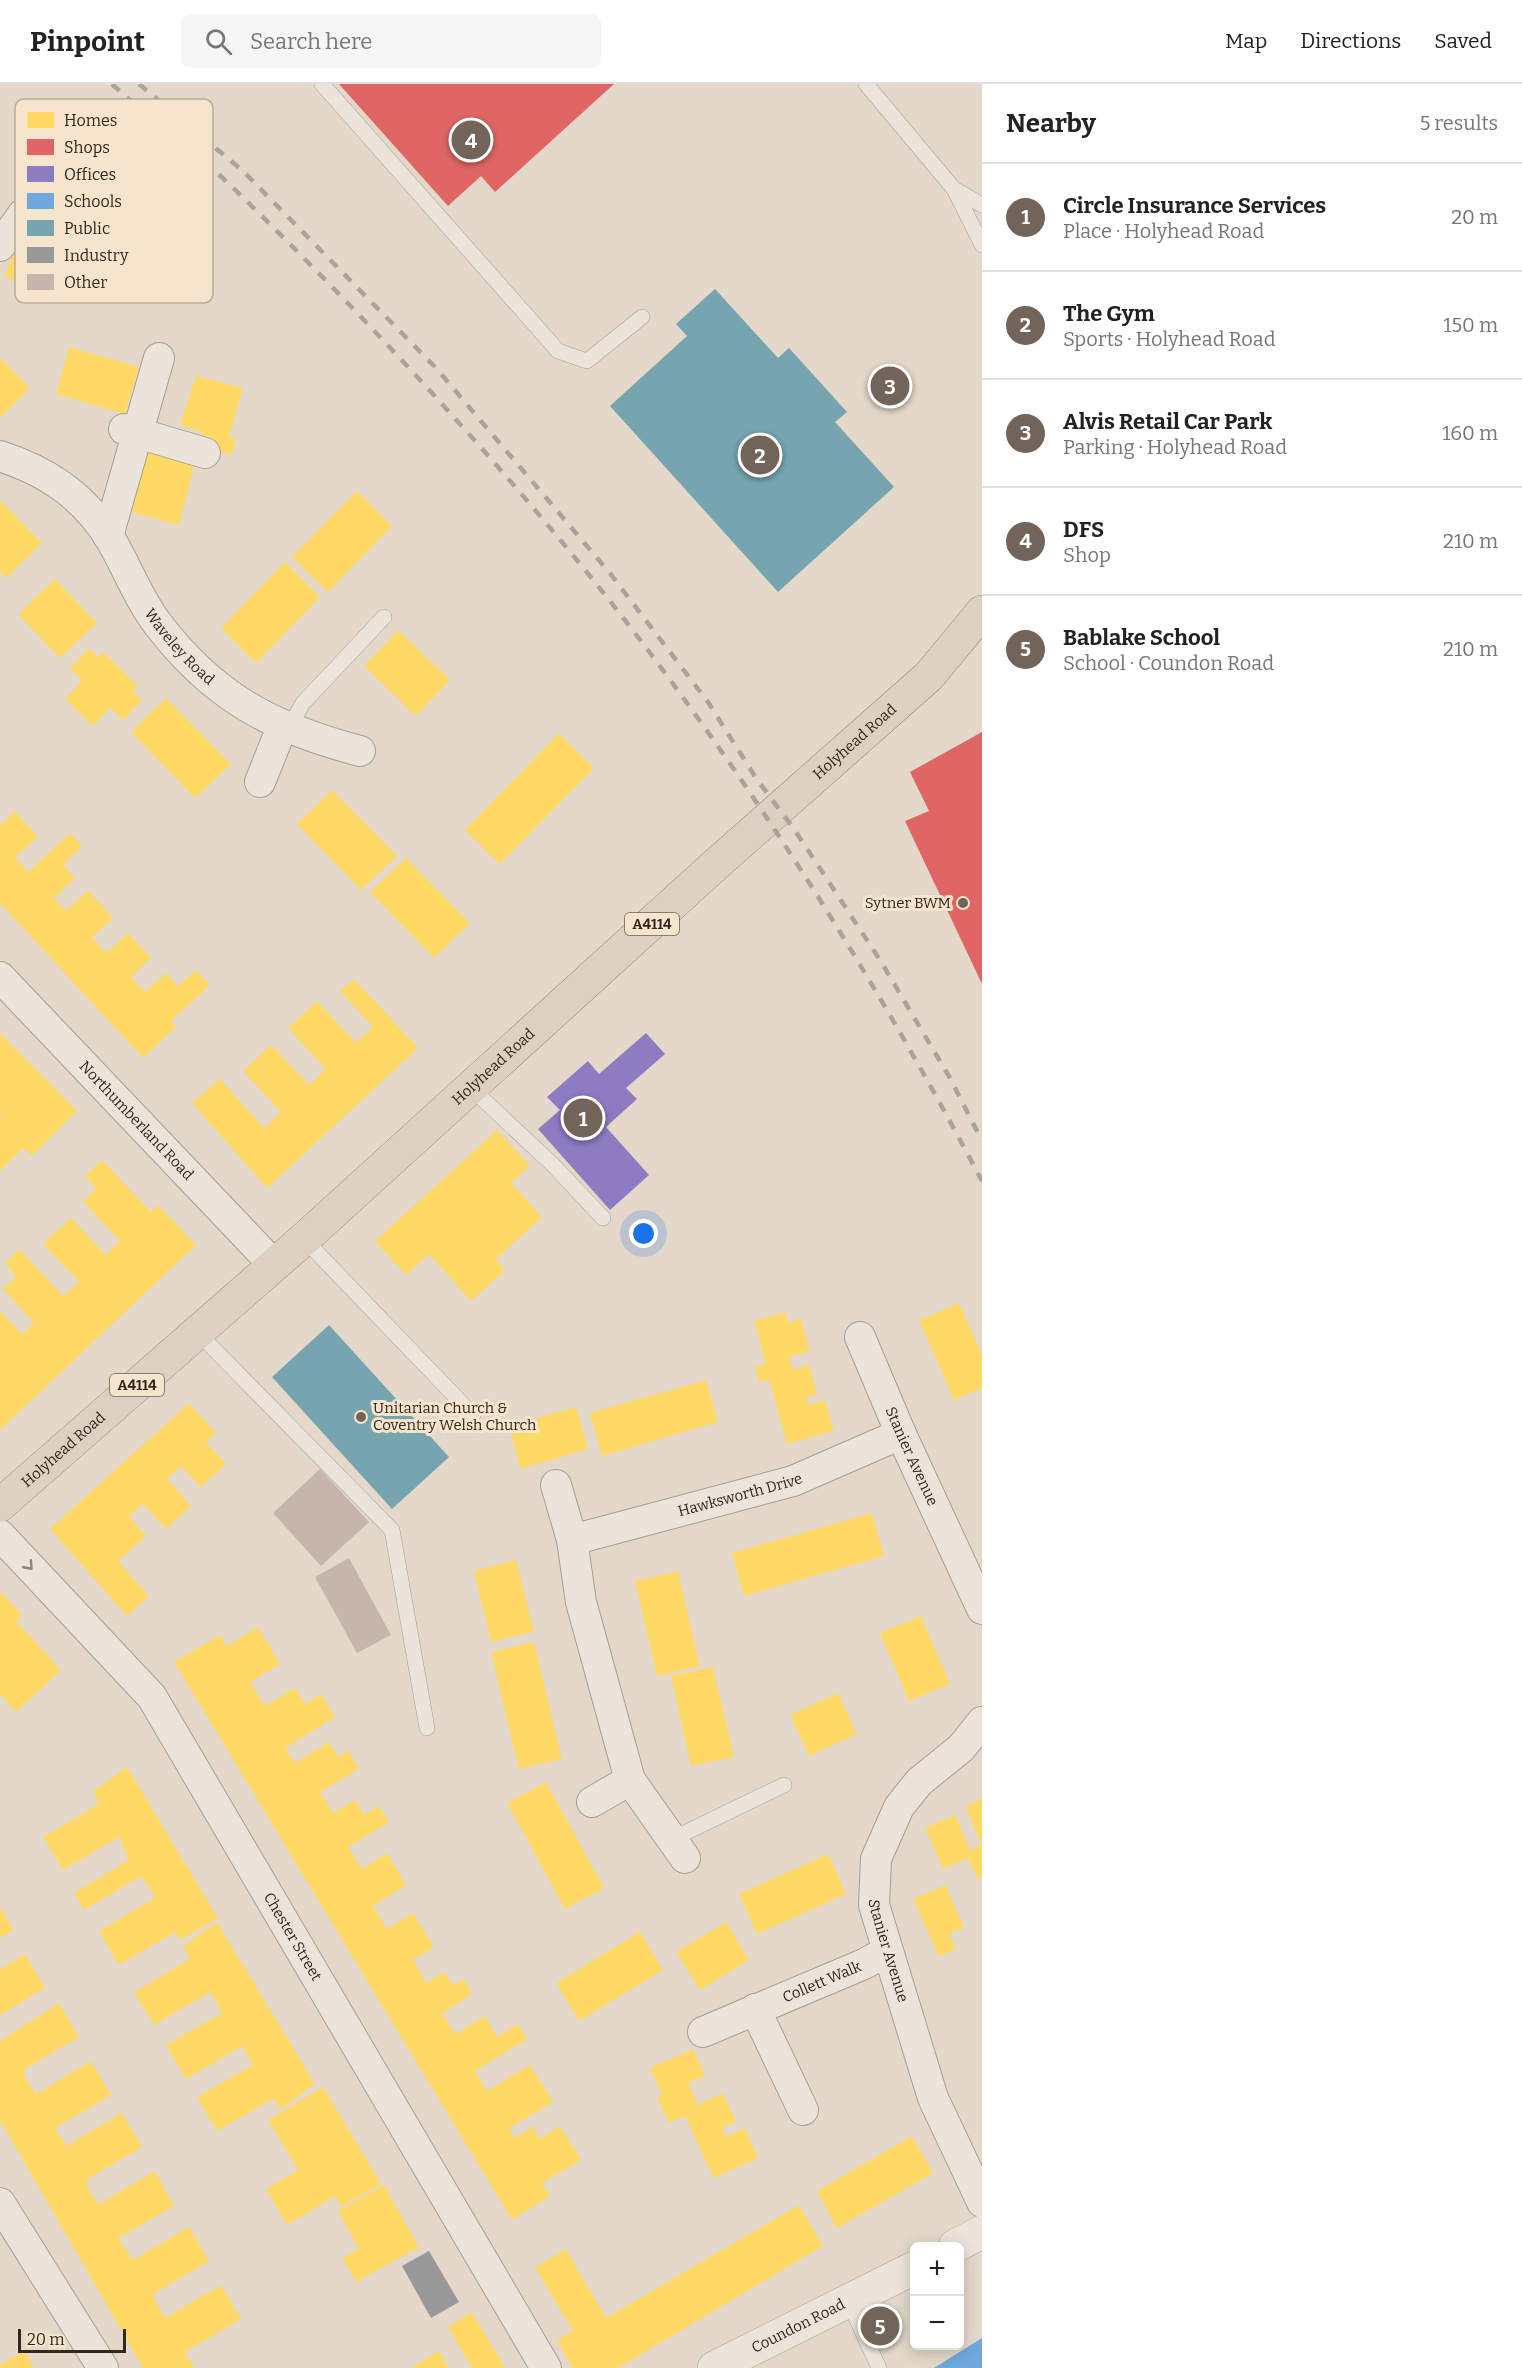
<!DOCTYPE html>
<meta charset="utf-8">
<style>
:root{--surface:#fff;--page:#f6f6f6;--text:#222;--muted:#767676;--line:#e0e0e0;--accent:#726458}
body{margin:0;font-family:Bitter,serif;background:var(--page);color:var(--text)}
.controls{position:absolute;right:18px;bottom:18px;display:grid;overflow:hidden;border-radius:9px;box-shadow:0 3px 15px #0003}
.controls button{width:54px;height:54px;display:grid;place-items:center;padding:0;border:0;border-bottom:2px solid var(--line);background:var(--surface);color:var(--text);font:30px sans-serif}
.scale{position:absolute;left:18px;bottom:15px;width:108px;box-sizing:border-box;padding-left:6px;border:3px solid #35251b;border-top:0;font-size:16px;line-height:21px;white-space:nowrap;color:#35251b;-webkit-text-stroke:4px #f5e5cd;paint-order:stroke}
.you{position:absolute;left:644px;top:1150px;width:21px;height:21px;margin:-15px;border:4px solid #fff;border-radius:50%;background:#1a73e8;box-shadow:0 0 0 9px #1a73e833}
.badge{display:grid;place-items:center;width:39px;height:39px;border-radius:50%;background:var(--accent);color:#fff;font-size:20px;font-weight:700}
.pin{position:absolute;translate:-50% -50%;border:3px solid #fff;box-shadow:0 2px 6px #0006}
.list{margin:0;padding:0;list-style:none}
h2{display:flex;justify-content:space-between;align-items:center;height:78px;margin:0;padding:0 24px;font-size:26px}
h2 small{font-size:20px;font-weight:400;color:var(--muted)}
.list li{display:grid;grid-template-columns:39px 1fr auto;gap:18px;align-items:center;box-sizing:border-box;height:108px;padding:0 24px;border-top:2px solid var(--line)}
.list b{display:block;font-size:22px;white-space:nowrap}
.list p{margin:0;font-size:20px;white-space:nowrap;color:var(--muted)}
.list em{font-size:20px;font-style:normal;color:var(--muted)}
.icon{flex:none;width:33px;height:33px;fill:none;stroke:currentColor;stroke-width:2;stroke-linecap:round;stroke-linejoin:round}
.map{position:relative;flex:none;width:982px;height:2284px;overflow:hidden}
header{display:flex;align-items:center;gap:36px;box-sizing:border-box;height:84px;padding:0 30px;background:var(--surface);border-bottom:2px solid var(--line)}
header strong{font-size:28px}
nav{display:flex;gap:33px;margin-inline-start:auto;font-size:21px}
.search{width:420px;height:54px;background:var(--page);display:flex;align-items:center;gap:15px;box-sizing:border-box;padding:0 21px;border-radius:9px;color:var(--muted);font-size:22px}
main{display:flex}
aside{flex:1;background:var(--surface)}
.map>svg:first-child{display:block}
.homes{fill:#ffd966}
.shops{fill:#e06666}
.offices{fill:#8e7cc3}
.schools{fill:#6fa8dc}
.public{fill:#76a5af}
.industry{fill:#999}
.building{fill:#c6b5aa}
.lines{fill:none;stroke-linecap:round;stroke-linejoin:round}
.service-casing{stroke:#a89d93;stroke-width:16}
.minor-casing{stroke:#a89d93;stroke-width:32}
.tertiary-casing{stroke:#a89d93;stroke-width:34}
.trunk-casing{stroke:#8d8379;stroke-width:34}
.service{stroke:#ebe4db;stroke-width:15}
.minor{stroke:#ebe4db;stroke-width:30}
.tertiary{stroke:#ebe4db;stroke-width:33}
.trunk{stroke:#dcd0c3;stroke-width:33}
.rail{stroke:#aaa39b;stroke-width:4.5;stroke-dasharray:10 10;stroke-linecap:butt}
.oneway{stroke:#90847b}
.poi-dot{fill:#726458;stroke:#f5e5cd;stroke-width:2}
.labels{text-anchor:middle;stroke-width:6;stroke-linejoin:round;paint-order:stroke}
.shield{fill:#f5e5cd;stroke:#6f5f50;stroke-width:1.5}
.shield-label{font-size:14px;font-weight:bold;fill:#35251b}
.street-label{font-size:15px;fill:#35251b;stroke:#f5e5cd}
.poi-label{font-size:15px;fill:#35251b;stroke:#f5e5cd;text-anchor:end}
.key{fill:#f5e5cd;stroke:#bbab98;stroke-width:1.5}
.key-label{font-size:16px;fill:#35251b}
</style>
<header>
<strong>Pinpoint</strong>
<div class="search"><svg class="icon" aria-label="search" viewBox="0 0 24 24"><circle cx="10" cy="10" r="6"/><path d="M15 15l6 6"/></svg>Search here</div>
<nav><a>Map</a><a>Directions</a><a>Saved</a></nav>
</header>
<main>
<div class="map">
<svg width="982" height="2284" viewBox="0 0 982 2284">
<rect width="100%" height="100%" fill="#e3d8c9"/>
<path class="homes" d="M41 137 93 163 99 171 94 184 84 186 78 181 62 218 4 192 20 155 29 160Z
M69 263 139 283 125 330 56 310Z
M0 274 30 304 0 334Z
M196 292 243 304 229 353 236 355 232 371 198 361 202 348 180 341Z
M149 362 196 375 179 441 131 428Z
M357 407 392 442 328 508 292 473Z
M0 416 42 459 6 494 0 487Z
M285 478 320 513 256 579 221 544Z
M55 495 97 539 60 574 18 530Z
M398 546 450 596 416 632 364 582Z
M89 564 98 573 103 568 138 602 133 607 142 616 123 636 110 624 93 642 65 615 82 597 70 584Z
M166 614 231 680 195 714 131 648Z
M559 649 594 684 500 780 465 746Z
M332 706 397 772 361 806 297 740Z
M15 727 38 753 15 773 28 788 70 749 82 762 63 781 75 794 54 814 66 827 88 806 113 834 92 853 106 869 128 849 151 874 131 893 145 908 166 889 178 902 196 886 210 901 171 937 176 943 143 974 0 819V741Z
M406 774 470 839 434 874 370 808Z
M354 895 418 964 267 1104 192 1019 220 995 264 1044 281 1028 243 987 271 961 309 1001 326 985 288 944 317 917 356 959 373 943 340 907Z
M0 949 77 1027 32 1072 23 1064 0 1087V1034L2 1032 0 1029Z
M497 1046 530 1082 511 1099 542 1133 496 1175 505 1186 471 1217 429 1170 406 1191 375 1157Z
M102 1076 151 1128 158 1121 196 1161 0 1346V1227L22 1250 34 1239 3 1205 16 1192 5 1179 19 1165 63 1212 79 1198 43 1160 71 1134 106 1171 120 1157 83 1117 96 1105 85 1092Z
M959 1219 982 1271V1304L954 1316 919 1236Z
M786 1228 788 1239 801 1235 810 1267 789 1273 793 1286 809 1281 817 1310 806 1313 808 1321 825 1316 834 1347 787 1360 769 1295 759 1298 755 1283 766 1280 754 1237Z
M706 1296 718 1338 602 1372 590 1329Z
M189 1319 216 1349 206 1358 226 1380 201 1403 181 1382 167 1395 191 1422 166 1445 143 1420 129 1432 146 1452 118 1477 149 1512 127 1532 50 1445Z
M576 1323 588 1365 520 1385 509 1342Z
M872 1429 884 1472 744 1512 732 1469Z
M516 1476 534 1547 491 1558 474 1487Z
M678 1487 700 1582 657 1592 635 1497Z
M0 1507 22 1531 16 1537 61 1586 16 1628 0 1610Z
M921 1532 950 1600 909 1617 880 1549Z
M258 1543 280 1580 250 1598 265 1622 295 1604 305 1620 321 1610 335 1633 285 1664 295 1679 329 1658 338 1673 348 1666 359 1685 320 1708 333 1729 355 1716 364 1731 379 1722 389 1738 348 1763 362 1785 387 1769 406 1801 373 1822 387 1845 413 1829 434 1863 413 1876 426 1899 444 1888 453 1901 464 1895 472 1910 442 1929 455 1950 485 1932 497 1953 518 1940 527 1955 475 1987 487 2007 530 1981 553 2018 509 2044 515 2054 533 2043 540 2055 560 2042 581 2076 542 2099 550 2112 512 2136 174 1578 220 1551 227 1562Z
M534 1558 562 1675 519 1685 491 1568Z
M713 1583 734 1673 691 1682 671 1592Z
M838 1609 857 1650 809 1672 790 1631Z
M127 1683 218 1834 180 1856 175 1848 119 1881 99 1847 155 1814 148 1801 140 1793 84 1826 74 1809 129 1776 119 1753 63 1786 43 1753 99 1720 93 1707Z
M546 1698 604 1804 565 1825 507 1719Z
M982 1715V1793L978 1795 968 1774 943 1785 925 1744 955 1731 970 1766 982 1761 965 1722Z
M828 1770 846 1810 757 1850 739 1810Z
M945 1801 964 1843 949 1850 956 1865 939 1872 913 1815Z
M0 1823 13 1846 0 1854Z
M217 1838 315 2000 281 2025 273 2015 217 2047 197 2013 253 1981 247 1971 242 1962 186 1995 166 1961 222 1929 215 1916 210 1908 154 1941 134 1908 190 1875 183 1862Z
M726 1838 749 1876 700 1906 676 1868Z
M640 1848 663 1886 579 1937 556 1899Z
M25 1870 45 1904 0 1931V1885Z
M59 1919 79 1953 23 1986 28 1998 36 2010 91 1977 111 2011 55 2044 66 2062 122 2029 142 2063 86 2096 90 2109 99 2120 155 2087 174 2122 118 2154 133 2176 189 2143 209 2177 153 2210 158 2222 165 2234 221 2201 241 2235 185 2268 194 2284H143L0 2036V1957Z
M693 1965 705 1992 688 1999 698 2021 723 2009 736 2037 722 2044 726 2053 745 2044 758 2074 714 2094 685 2032 669 2039 657 2013 662 2011 650 1984Z
M323 2003 381 2100 341 2123 335 2112 287 2141 266 2105 298 2086 268 2036Z
M912 2052 933 2089 837 2144 817 2107Z
M384 2101 419 2163 356 2198 342 2174 359 2165 338 2127Z
M799 2121 823 2162 618 2284H573L557 2256 573 2247 535 2183 566 2165 606 2234Z
M472 2228 505 2284H472L448 2243Z
M24 2267 34 2284H0V2281Z
M439 2267 449 2284H411L424 2276Z"/>
<path class="shops" d="M339 0H614L495 108 481 92 448 122Z
M982 648V900L905 737 929 727 910 688Z"/>
<path class="offices" d="M646 949 665 970 626 1004 637 1015 606 1043 649 1091 610 1126 538 1045 560 1026 547 1013 588 977 599 990Z"/>
<path class="schools" d="M982 2254V2284H934Z"/>
<path class="public" d="M715 205 778 274 789 264 847 328 835 338 894 403 778 508 610 322 687 252 676 240Z
M329 1241 449 1373 392 1425 272 1293Z"/>
<path class="industry" d="M429 2167 459 2218 431 2234 402 2182Z"/>
<path class="building" d="M320 1385 369 1438 321 1482 273 1429Z
M349 1474 391 1551 357 1569 315 1493Z"/>
<g class="lines">
<g class="service-casing">
<path id="service" d="M322 0 558 267 587 277 642 233
M866 0 954 105 982 161
M954 105 982 121
M288 645 303 619 384 533
M471 1004 553 1081 603 1134
M304 1155 473 1331
M198 1249 392 1446 427 1644
M672 1755 784 1701
M849 2218 879 2284"/>
</g>
<g class="minor-casing">
<g id="minor">
<path d="M0 162 23 130"/>
<path d="M124 345 205 369"/>
<path id="s1" d="M0 372C46 387 81 410 108 451 126 480 136 511 157 539 213 613 272 644 360 667"/>
<path d="M108 452 159 274"/>
<path d="M260 698 282 643"/>
<path id="s2" d="M0 893 274 1181"/>
<path id="s3" d="M860 1253 901 1350 982 1525"/>
<path d="M556 1401 572 1456 581 1518 630 1696 685 1774"/>
<path id="s4" d="M0 1451 152 1613 546 2284"/>
<path id="s5" d="M572 1456 793 1397 901 1350"/>
<path id="s6" d="M982 1638 961 1664 919 1698 899 1723 876 1775 874 1821 933 2014 982 2118"/>
<path d="M592 1718 630 1696"/>
<path d="M755 1925 803 2026"/>
<path id="s7" d="M703 1948 864 1880 886 1868"/>
<path d="M0 2119 103 2284"/>
</g>
</g>
<g class="tertiary-casing">
<g id="tertiary">
<path d="M955 2162 982 2148"/>
<path id="s8" d="M714 2284 914 2184"/>
</g>
</g>
<g class="trunk-casing">
<g id="trunk">
<path id="s9" d="M0 1421 304 1155 713 783 929 592 982 528"/>
</g>
</g>
<use href="#service" class="service"/>
<use href="#minor" class="minor"/>
<use href="#tertiary" class="tertiary"/>
<use href="#trunk" class="trunk"/>
<path class="rail" d="M112 0C150 35 193 65 230 101 359 226 481 358 594 497 743 683 871 887 982 1097
M139 0 243 87 436 284 609 488 708 618 756 694 794 745 880 876 950 994 982 1057"/>
</g>
<defs><path id="oneway-chevron" d="M-2-3.5L2.5 0L-2 3.5" fill="none" stroke-width="1.6" stroke-linecap="round" stroke-linejoin="round" transform="scale(1.5)"/></defs>
<use class="oneway" href="#oneway-chevron" transform="translate(29 1482) rotate(48)"/>
<g class="poi-dot">
<circle cx="963" cy="819" r="6"/>
<circle cx="361" cy="1333" r="6"/>
</g>
<g class="labels">
<g class="shield">
<rect x="625" y="829" width="54" height="22" rx="4.5"/>
<rect x="110" y="1290" width="54" height="22" rx="4.5"/>
</g>
<g class="shield-label">
<text x="652" y="845">A4114</text>
<text x="137" y="1306">A4114</text>
</g>
<g class="street-label">
<text dy="5" stroke="none"><textPath href="#s1" startOffset="270">Waveley Road</textPath></text>
<text dy="5" stroke="none"><textPath href="#s9" startOffset="1146">Holyhead Road</textPath></text>
<text dy="5" stroke="none"><textPath href="#s9" startOffset="660">Holyhead Road</textPath></text>
<text dy="5" stroke="none"><textPath href="#s2" startOffset="198">Northumberland Road</textPath></text>
<text dy="5" stroke="none"><textPath href="#s9" startOffset="84">Holyhead Road</textPath></text>
<text dy="5" stroke="none"><textPath href="#s3" startOffset="130">Stanier Avenue</textPath></text>
<text dy="5" stroke="none"><textPath href="#s5" startOffset="174">Hawksworth Drive</textPath></text>
<text dy="5" stroke="none"><textPath href="#s4" startOffset="500">Chester Street</textPath></text>
<text dy="5" stroke="none"><textPath href="#s6" startOffset="270">Stanier Avenue</textPath></text>
<text dy="5" stroke="none"><textPath href="#s7" startOffset="129">Collett Walk</textPath></text>
<text dy="5" stroke="none"><textPath href="#s8" startOffset="94">Coundon Road</textPath></text>
</g>
<g class="poi-label">
<text x="951" y="824">Sytner BWM</text>
<text x="373" y="1329" text-anchor="start">Unitarian Church &amp;<tspan x="373" dy="17">Coventry Welsh Church</tspan></text>
</g>
</g>
<rect x="15" y="15" width="198" height="204" rx="9" class="key"/>
<rect x="27" y="28" width="27" height="16" fill="#ffd966"/>
<rect x="27" y="55" width="27" height="16" fill="#e06666"/>
<rect x="27" y="82" width="27" height="16" fill="#8e7cc3"/>
<rect x="27" y="109" width="27" height="16" fill="#6fa8dc"/>
<rect x="27" y="136" width="27" height="16" fill="#76a5af"/>
<rect x="27" y="163" width="27" height="16" fill="#999"/>
<rect x="27" y="190" width="27" height="16" fill="#c6b5aa"/>
<g class="key-label">
<text x="64" y="42">Homes</text>
<text x="64" y="69">Shops</text>
<text x="64" y="96">Offices</text>
<text x="64" y="123">Schools</text>
<text x="64" y="150">Public</text>
<text x="64" y="177">Industry</text>
<text x="64" y="204">Other</text>
</g>
</svg>
<div class="controls">
<button>+</button>
<button>−</button>
</div>
<div class="scale">20 m</div>
<div class="you"></div>
<div class="pin badge" style="left:583px;top:1034px">1</div>
<div class="pin badge" style="left:760px;top:371px">2</div>
<div class="pin badge" style="left:890px;top:302px">3</div>
<div class="pin badge" style="left:471px;top:56px">4</div>
<div class="pin badge" style="left:880px;top:2242px">5</div>
</div>
<aside>
<h2>Nearby<small>5 results</small></h2>
<ul class="list">
<li><span class="badge">1</span><div><b>Circle Insurance Services</b><p>Place · Holyhead Road</p></div><em>20 m</em></li>
<li><span class="badge">2</span><div><b>The Gym</b><p>Sports · Holyhead Road</p></div><em>150 m</em></li>
<li><span class="badge">3</span><div><b>Alvis Retail Car Park</b><p>Parking · Holyhead Road</p></div><em>160 m</em></li>
<li><span class="badge">4</span><div><b>DFS</b><p>Shop</p></div><em>210 m</em></li>
<li><span class="badge">5</span><div><b>Bablake School</b><p>School · Coundon Road</p></div><em>210 m</em></li>
</ul>
</aside>
</main>
